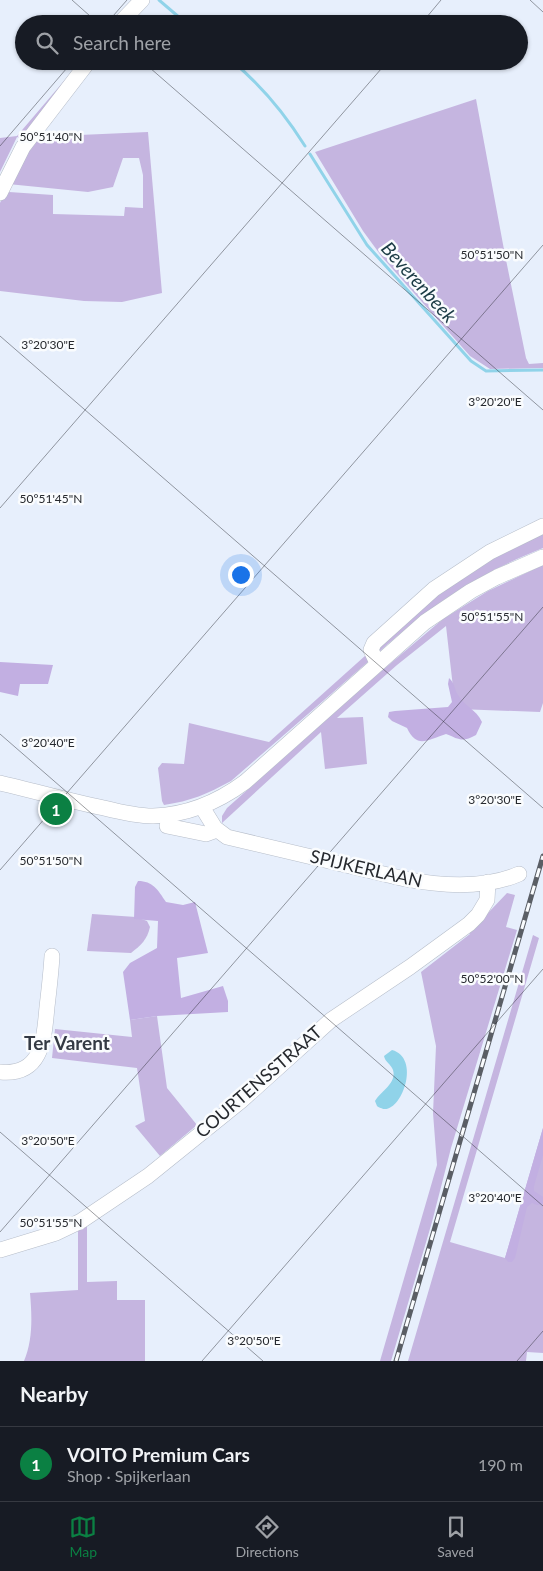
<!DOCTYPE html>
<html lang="en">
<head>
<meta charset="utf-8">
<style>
  :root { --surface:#171b24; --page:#242831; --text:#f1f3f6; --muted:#9ea1a6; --line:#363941; --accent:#0b8043 }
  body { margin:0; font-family:Lato,sans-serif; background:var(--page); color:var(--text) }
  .you { position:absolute; left:240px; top:574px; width:18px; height:18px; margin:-12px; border:4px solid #fff; border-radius:50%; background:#1a73e8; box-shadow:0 0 0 8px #1a73e833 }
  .badge { display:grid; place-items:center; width:32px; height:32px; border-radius:50%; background:var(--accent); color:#fff; font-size:16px; font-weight:700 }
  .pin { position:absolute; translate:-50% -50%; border:2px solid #fff; box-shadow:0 1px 5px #0006 }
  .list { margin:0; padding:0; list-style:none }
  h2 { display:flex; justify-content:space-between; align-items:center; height:65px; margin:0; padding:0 20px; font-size:21px }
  h2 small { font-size:16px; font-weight:400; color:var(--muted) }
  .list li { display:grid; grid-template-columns:32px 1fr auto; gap:15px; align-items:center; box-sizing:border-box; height:75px; padding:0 20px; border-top:1px solid var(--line) }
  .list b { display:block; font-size:19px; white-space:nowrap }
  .list p { margin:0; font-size:16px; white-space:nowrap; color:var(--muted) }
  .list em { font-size:16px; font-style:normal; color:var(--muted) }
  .icon { flex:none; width:28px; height:28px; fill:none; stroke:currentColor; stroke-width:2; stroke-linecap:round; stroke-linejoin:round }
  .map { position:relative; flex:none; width:543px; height:1361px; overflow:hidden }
  .search { position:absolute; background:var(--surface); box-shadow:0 1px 4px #0004; left:15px; right:15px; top:15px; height:55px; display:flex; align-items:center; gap:12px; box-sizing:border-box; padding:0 18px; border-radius:28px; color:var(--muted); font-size:19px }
  .sheet { height:140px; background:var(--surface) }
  nav { display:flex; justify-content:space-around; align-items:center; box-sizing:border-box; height:70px; border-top:1px solid var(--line); background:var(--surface); font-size:14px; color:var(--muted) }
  nav a { display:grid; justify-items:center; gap:2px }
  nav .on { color:var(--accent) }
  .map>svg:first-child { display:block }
  .green { fill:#c5b5e0 }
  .forest { fill:#c2afe2 }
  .water { fill:#90d3e9 }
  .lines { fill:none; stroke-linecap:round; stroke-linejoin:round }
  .stream { stroke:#90d3e9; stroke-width:3 }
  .minor-casing { stroke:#b6bdc9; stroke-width:16 }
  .minor { stroke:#fff; stroke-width:15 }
  .rail-casing { stroke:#5a5e65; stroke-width:5 }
  .rail { stroke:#fafcfe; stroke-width:3; stroke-dasharray:9; stroke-linecap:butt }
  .ticks { fill:none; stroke:#26292e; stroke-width:1; stroke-opacity:0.45 }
  .labels { text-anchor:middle; stroke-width:5; stroke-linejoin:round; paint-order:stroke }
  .street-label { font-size:18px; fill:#26292e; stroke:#fafcfe }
  .water-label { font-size:19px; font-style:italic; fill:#1a3a44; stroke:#fafcfe }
  .neighbourhood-label { font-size:19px; font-weight:bold; fill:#343a44; stroke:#fafcfe }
  .ticks-label { font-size:12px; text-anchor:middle; fill:#26292e; stroke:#fafcfe; stroke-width:5; stroke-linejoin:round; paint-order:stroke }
</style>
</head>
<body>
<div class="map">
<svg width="543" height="1361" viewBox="0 0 543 1361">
  <rect width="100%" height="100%" fill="#e7effc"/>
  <g class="green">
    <path d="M81,61L24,139L17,137L0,172V138L17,136Z"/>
    <path d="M476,99L505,255L526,358L529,364L543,363V368L490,369L470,356L382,257L363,231L315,152Z"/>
    <path d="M148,132L162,293L122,302L84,301L0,291V203L3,196L9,192L53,195V214L124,216L125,207L143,208V175L139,158H123L113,187L88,192L8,184L34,137Z"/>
    <path d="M543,528V548C477,574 430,606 378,653L375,646L429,596Z"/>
    <path d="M543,565V703L540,712L458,709L454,696L446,626L397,665L337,718L363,717L367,764L325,769L321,732L222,823V816L227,808L372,679L443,619L488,591Z"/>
    <path d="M366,655L369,661L231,781C207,794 191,801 164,805L162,801L158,768L162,763L184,764L189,723L269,742Z"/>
    <path d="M507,893L515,895L506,927L517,930L451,1148L432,1222L391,1361H380L437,1165L433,1113L436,1046L421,972L470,934L467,930L488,913Z"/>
    <path d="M92,914L136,917L147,921L150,927C147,940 141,945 131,953L87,951Z"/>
    <path d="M533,935L539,938L450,1242L505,1258L543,1128V1353L527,1352L526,1361H408Z"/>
    <path d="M157,1016L167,1088L197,1125L160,1156L135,1126L145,1121L137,1068L52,1058L55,1029L132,1037L130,1020Z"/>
    <path d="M87,1225V1282L117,1281V1300H145V1361H24C33,1340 32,1316 30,1293L78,1290V1230Z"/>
  </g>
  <g class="forest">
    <path d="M0,662L53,665L48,684H20L18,696L0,692Z"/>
    <path d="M449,678C455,683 454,689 458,695C464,706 476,709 482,722L476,735C462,743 459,739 446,734C427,740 417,749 407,728L392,721L388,717L389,712L395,711L448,707L452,702L448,684Z"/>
    <path d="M138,881C153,881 158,890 166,902L183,905L195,902L208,953L177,958L181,998L223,986L228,1001V1012L157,1016L130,1020L123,972L130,963L157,948L158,921L134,919L135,887Z"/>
    <path d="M543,1128V1155L534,1186V1191L543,1197V1204L537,1205L532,1203L527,1207L515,1258L512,1262H508L505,1258Z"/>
  </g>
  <path class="water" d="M392,1050C421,1058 402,1111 384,1109C383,1109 378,1107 377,1106L375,1101C381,1091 397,1083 393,1070C391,1064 385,1062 384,1056Z"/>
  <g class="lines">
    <g class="stream">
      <path d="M159,0L187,24"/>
      <path d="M232,61C261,85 285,114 305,146"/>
      <path d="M310,154L367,245L471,361L486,371L543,370"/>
    </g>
    <g class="minor-casing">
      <g id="minor">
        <path d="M119,24L142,0"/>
        <path d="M0,193L23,147L89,61"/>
        <path d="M377,663L371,650L374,643L434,589L490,552L543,526"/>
        <path d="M0,783C35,791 69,801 104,808C120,812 137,816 153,816C187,815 218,802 245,782L425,622L471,591L497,577L543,557"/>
        <path d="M202,807L215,828L227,837L405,879C442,886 484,889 519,874"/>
        <path d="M167,826L206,834L217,830"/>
        <path d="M0,1072C43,1076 44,1038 47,1007C49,990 51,973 52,956"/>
        <path d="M0,1250L56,1233L81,1221L148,1176L241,1101L331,1020L410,967L469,924L478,915L487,900L488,882"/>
      </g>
    </g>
    <use href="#minor" class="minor"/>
    <g class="rail-casing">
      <path id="rail" d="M396,1361L543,856"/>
    </g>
    <use href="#rail" class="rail"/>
  </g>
  <path class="ticks" d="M72,0L99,24M530,0L543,12M106,24L127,0M421,24L441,0M142,61L543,410M0,146L73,61M0,336L543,808M0,508L388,61M0,734L543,1206M0,870L543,245M0,1132L263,1361M0,1232L543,607M202,1361L543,969M517,1361L543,1331"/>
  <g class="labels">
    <g class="street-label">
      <text transform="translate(366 869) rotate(13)" y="6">SPIJKERLAAN</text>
      <text transform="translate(259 1082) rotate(-41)" y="6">COURTENSSTRAAT</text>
    </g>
    <g class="water-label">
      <text transform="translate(419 282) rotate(48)" y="7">Beverenbeek</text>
    </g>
    <g class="neighbourhood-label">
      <text x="67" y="1050">Ter Varent</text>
    </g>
  </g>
  <g class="ticks-label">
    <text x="51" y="141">50°51'40"N</text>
    <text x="492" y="259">50°51'50"N</text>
    <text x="48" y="349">3°20'30"E</text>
    <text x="495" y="406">3°20'20"E</text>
    <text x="51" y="503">50°51'45"N</text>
    <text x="492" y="621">50°51'55"N</text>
    <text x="48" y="747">3°20'40"E</text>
    <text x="495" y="804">3°20'30"E</text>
    <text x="51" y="865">50°51'50"N</text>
    <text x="492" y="983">50°52'00"N</text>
    <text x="48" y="1145">3°20'50"E</text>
    <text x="495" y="1202">3°20'40"E</text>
    <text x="51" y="1227">50°51'55"N</text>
    <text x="254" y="1345">3°20'50"E</text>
  </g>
</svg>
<div class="you"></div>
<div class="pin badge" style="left:56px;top:809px">1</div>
<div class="search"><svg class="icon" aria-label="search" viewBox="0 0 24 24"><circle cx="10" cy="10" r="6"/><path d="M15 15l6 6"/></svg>Search here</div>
</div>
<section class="sheet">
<h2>Nearby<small></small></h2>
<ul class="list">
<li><span class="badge">1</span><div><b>VOITO Premium Cars</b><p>Shop · Spijkerlaan</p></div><em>190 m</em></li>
</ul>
</section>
<nav>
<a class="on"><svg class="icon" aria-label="map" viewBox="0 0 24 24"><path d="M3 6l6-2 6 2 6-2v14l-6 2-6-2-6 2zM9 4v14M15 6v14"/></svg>Map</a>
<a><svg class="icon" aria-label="directions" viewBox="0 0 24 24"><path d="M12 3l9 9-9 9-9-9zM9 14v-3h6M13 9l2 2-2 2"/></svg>Directions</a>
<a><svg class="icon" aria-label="saved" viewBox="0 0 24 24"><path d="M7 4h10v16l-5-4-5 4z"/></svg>Saved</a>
</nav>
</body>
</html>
